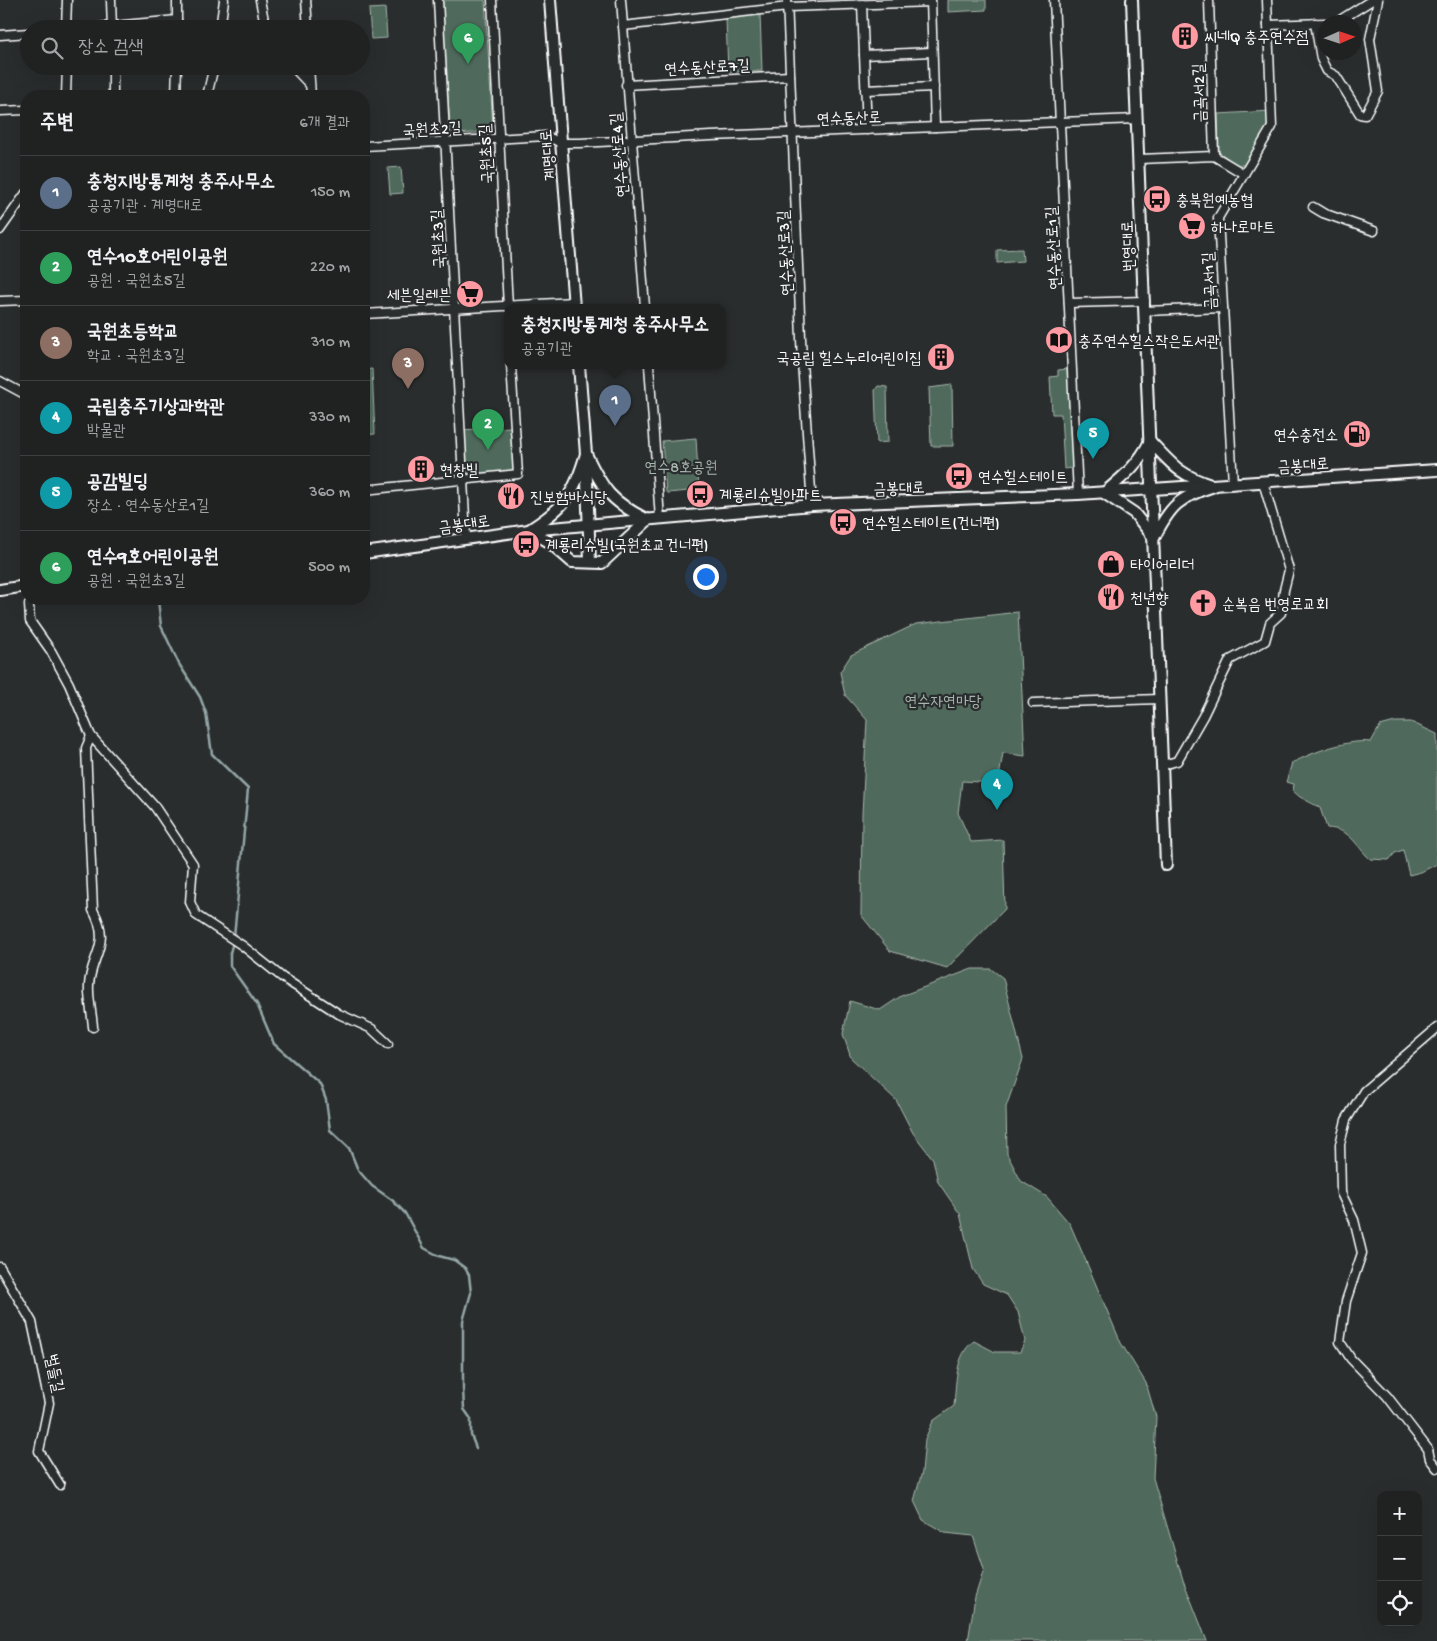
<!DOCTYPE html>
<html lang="ko">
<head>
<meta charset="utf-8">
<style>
  :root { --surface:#202222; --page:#2d2f2f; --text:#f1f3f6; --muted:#a2a4a5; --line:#3d3f40; --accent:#2563eb }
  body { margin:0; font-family:"Gochi Hand","Poor Story",sans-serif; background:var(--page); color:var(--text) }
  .controls { position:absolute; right:15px; bottom:15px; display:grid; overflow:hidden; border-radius:10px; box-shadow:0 5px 20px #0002 }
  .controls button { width:45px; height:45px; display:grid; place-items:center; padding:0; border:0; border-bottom:1px solid var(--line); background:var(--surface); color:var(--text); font:25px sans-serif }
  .compass { position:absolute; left:1317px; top:15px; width:45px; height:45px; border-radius:50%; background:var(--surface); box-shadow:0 5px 20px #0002; rotate:87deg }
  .you { position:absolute; left:705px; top:576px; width:18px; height:18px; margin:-12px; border:4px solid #fff; border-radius:50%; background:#1a73e8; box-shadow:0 0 0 8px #1a73e833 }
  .badge { display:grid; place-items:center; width:32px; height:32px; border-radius:50%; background:var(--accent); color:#fff; font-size:16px; font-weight:700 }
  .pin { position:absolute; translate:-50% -41px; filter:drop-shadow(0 1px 2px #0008) }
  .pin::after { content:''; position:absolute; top:26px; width:18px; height:15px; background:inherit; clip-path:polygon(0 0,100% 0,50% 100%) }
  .popup { position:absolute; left:504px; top:304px; width:222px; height:65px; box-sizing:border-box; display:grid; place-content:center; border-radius:10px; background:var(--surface); filter:drop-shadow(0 1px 4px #0005); font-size:16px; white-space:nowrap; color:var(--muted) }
  .popup b { font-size:19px; color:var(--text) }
  .popup::after { content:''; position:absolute; left:50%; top:100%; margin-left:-10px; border:10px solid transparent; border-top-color:var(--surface) }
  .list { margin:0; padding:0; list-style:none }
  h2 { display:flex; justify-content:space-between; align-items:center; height:65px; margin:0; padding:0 20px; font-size:21px }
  h2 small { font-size:16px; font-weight:400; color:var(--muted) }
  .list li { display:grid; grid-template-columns:32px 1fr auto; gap:15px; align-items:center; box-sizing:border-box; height:75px; padding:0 20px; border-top:1px solid var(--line) }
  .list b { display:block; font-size:19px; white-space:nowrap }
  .list p { margin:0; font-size:16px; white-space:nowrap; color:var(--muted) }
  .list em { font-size:16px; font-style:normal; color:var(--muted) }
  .icon { flex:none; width:28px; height:28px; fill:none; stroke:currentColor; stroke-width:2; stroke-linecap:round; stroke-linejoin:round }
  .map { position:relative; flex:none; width:1437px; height:1641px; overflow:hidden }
  .search { position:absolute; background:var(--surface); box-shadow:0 5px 20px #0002; left:20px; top:20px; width:350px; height:55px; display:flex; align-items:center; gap:12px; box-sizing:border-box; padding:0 18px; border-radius:28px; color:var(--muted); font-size:19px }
  .panel { position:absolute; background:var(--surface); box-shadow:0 5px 20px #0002; left:20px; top:90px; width:350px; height:515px; border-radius:20px }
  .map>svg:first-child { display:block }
  .green { fill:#4f6b5b; stroke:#a7b5ad }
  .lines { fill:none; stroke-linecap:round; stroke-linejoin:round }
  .stream { stroke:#94a6a7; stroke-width:2.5 }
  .street-casing { stroke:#fff; stroke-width:11 }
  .secondary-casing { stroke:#fff; stroke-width:14 }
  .street { stroke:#2a2d2e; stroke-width:8 }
  .secondary { stroke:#2a2d2e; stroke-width:10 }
  .labels { text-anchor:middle; stroke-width:4.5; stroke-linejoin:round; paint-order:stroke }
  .poi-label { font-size:16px; fill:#fff; stroke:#2a2d2e; text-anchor:start }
  .street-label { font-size:16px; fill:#fff; stroke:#2a2d2e }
  .park-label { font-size:16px; fill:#a7b5ad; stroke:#2a2d2e }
</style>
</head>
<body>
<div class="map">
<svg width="1437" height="1641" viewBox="0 0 1437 1641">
  <rect width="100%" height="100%" fill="#2a2d2e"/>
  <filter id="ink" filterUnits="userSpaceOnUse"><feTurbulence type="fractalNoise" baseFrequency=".02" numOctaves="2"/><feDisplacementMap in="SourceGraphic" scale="10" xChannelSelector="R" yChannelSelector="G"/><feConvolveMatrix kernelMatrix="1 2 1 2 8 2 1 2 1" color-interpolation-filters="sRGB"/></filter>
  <g filter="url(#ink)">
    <g class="green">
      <path d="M442,0H485L493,128L490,132L455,134L450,130Z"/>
      <path d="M948,0H986V10L948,12Z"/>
      <path d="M385,8L387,38L371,39L369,9Z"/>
      <path d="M760,14L762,71L728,72L726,19Z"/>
      <path d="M1271,111L1272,127L1249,165H1237L1219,152L1218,114Z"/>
      <path d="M401,167L403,193L390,194L388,168Z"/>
      <path d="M1022,249L1023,261L997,263V250Z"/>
      <path d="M372,369L375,434L364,435V370Z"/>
      <path d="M1068,369L1073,468L1064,469L1061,414H1052L1050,377L1058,376V370Z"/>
      <path d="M952,385L953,446H931L929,388Z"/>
      <path d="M878,386L887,387L888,442L877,443L875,390Z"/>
      <path d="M512,427L515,470L513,473L467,475L464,472L461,430Z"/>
      <path d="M696,438L699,490L668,493L666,492L662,441Z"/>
      <path d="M1018,612L1025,756L1003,753L998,783L962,781L958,813L971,842L1003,840L1005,909L947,968L890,951L861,915L862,814L867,720L845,695L840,672L851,655L916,624Z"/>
      <path d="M1395,722H1411L1437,734V864L1421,872L1409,875L1403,850L1395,853L1389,860L1370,859C1355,845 1351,829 1327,828L1320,808L1300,797L1293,791L1294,784L1286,782L1292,763C1313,752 1348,739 1371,742L1380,726Z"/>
      <path d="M972,969H991L1003,978L1023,1059L1006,1107L1007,1154L1021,1181L1047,1197L1070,1224L1121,1343L1146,1383L1156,1417L1153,1478L1183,1580L1207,1641H968L975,1597L984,1569L973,1536L945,1533L923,1520L914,1501L922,1472L925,1439L933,1421L954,1406C956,1385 955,1354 974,1341L995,1352H1020L1025,1341L1018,1312L1007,1295L983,1284L973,1269L960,1214L938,1182L933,1159L913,1133L896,1100L851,1058L843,1034L850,1001L880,1010L901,996Z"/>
    </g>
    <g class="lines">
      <g class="stream">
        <path d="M24,403L26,405"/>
        <path d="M158,600L161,626L179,664L200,697L206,713L212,754L248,789L234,937"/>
        <path d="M233,942L230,953V966L257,1004L274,1044L320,1084L326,1100L330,1130L349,1148L358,1170L372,1186L392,1200L405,1213L424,1248L439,1256L454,1260L465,1268L469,1275L471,1293L463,1321V1388L464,1409L471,1419V1435L476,1448"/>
      </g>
      <g class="street-casing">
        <g id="street">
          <path d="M111,0L112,29"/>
          <path d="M177,0V29"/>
          <path d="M260,0L264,20L268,29"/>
          <path d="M306,0L308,29"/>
          <path d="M438,0L466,537"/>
          <path d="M492,0L508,307"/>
          <path d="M621,0L645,307"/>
          <path d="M787,0L802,362L812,505"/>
          <path d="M931,0L935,127"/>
          <path d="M1054,0L1078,494"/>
          <path d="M1209,0L1214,156"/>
          <path d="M862,4L867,130"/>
          <path d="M1337,22L1372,0"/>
          <path d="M1315,23L1321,59L1327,71L1336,76L1360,114L1365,115L1378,91L1370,39L1378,0"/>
          <path d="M1268,25L1324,23"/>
          <path d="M623,26L788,7L931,2"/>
          <path d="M66,29L67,0"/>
          <path d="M81,29L177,20"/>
          <path d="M220,29L224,0"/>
          <path d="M0,35L29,33"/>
          <path d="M864,55L932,52"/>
          <path d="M113,66V96"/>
          <path d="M292,66L310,85"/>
          <path d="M309,66L311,96"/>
          <path d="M626,85L790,76"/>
          <path d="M865,90L934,87"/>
          <path d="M66,96L67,66"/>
          <path d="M176,96L177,66"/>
          <path d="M207,96L214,66"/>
          <path d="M0,111L26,110"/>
          <path d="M364,146L546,136L561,143H580L711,136L1137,119"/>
          <path d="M1139,159L1214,156L1244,174"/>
          <path d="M1313,207L1323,213L1374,231"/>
          <path d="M0,230L26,193"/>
          <path d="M0,301L26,300"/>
          <path d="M1069,303L1145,301"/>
          <path d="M1145,311L1223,308"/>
          <path d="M364,314L574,302"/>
          <path d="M649,365L660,519"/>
          <path d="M0,381L26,395"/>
          <path d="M1233,484L1218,218L1272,127L1267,0"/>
          <path d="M364,490L518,474L511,365"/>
          <path d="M29,604L30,621L51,651L69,684L91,736L155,807L193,864L190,902L196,915L243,946L283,978L339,1014L372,1029L388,1044"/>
          <path d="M1033,703L1160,699"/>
          <path d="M91,736L86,748L93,910C112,944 91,955 89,985C88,998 92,1013 93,1027"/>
          <path d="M1163,765L1177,761L1203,716L1230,660L1265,641L1270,623L1281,613L1284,590L1289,570L1263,482"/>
          <path d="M1437,1028L1364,1091L1346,1120L1340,1144L1341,1193L1354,1220L1362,1253L1346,1301L1340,1342L1351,1359L1387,1396L1428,1449L1430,1459L1437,1468"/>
          <path d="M0,1267L32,1322L49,1403L39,1451L60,1485"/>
        </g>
      </g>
      <g class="secondary-casing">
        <g id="secondary">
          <path d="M550,0L574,307"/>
          <path d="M1132,0L1166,865"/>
          <path d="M579,365L586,454L590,562"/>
          <path d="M1150,441C1173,466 1181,476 1214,486C1179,497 1170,506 1154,538L1134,513L1104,493C1123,477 1139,464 1150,441Z"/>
          <path d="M586,454C603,490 611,502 648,520L602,563L572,562L549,542L529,530C565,507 574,495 586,454Z"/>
          <path d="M364,553L529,530L812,505L1078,494L1437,470"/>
          <path d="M0,590L26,586"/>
        </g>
      </g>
      <use href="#street" class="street"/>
      <use href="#secondary" class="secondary"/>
    </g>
  </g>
  <defs>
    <g id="building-disc" transform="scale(1.4375)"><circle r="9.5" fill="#ff9aa2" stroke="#2a2d2e"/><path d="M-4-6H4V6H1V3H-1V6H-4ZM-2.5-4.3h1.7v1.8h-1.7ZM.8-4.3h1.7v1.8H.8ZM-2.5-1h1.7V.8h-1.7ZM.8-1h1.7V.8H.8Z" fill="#111"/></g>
    <g id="bus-disc" transform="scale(1.4375)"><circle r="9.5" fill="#ff9aa2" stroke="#2a2d2e"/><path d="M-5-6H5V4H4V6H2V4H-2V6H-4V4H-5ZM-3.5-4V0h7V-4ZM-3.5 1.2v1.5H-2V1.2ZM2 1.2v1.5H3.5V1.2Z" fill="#111"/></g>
    <g id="supermarket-disc" transform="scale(1.4375)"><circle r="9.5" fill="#ff9aa2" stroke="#2a2d2e"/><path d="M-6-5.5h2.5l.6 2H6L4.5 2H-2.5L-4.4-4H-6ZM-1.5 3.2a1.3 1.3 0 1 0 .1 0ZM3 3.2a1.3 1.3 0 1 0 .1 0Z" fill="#111"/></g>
    <g id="library-disc" transform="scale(1.4375)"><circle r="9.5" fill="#ff9aa2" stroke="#2a2d2e"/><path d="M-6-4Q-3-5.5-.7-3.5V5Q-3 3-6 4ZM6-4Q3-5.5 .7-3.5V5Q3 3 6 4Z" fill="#111"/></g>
    <g id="fuel-disc" transform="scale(1.4375)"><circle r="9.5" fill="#ff9aa2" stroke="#2a2d2e"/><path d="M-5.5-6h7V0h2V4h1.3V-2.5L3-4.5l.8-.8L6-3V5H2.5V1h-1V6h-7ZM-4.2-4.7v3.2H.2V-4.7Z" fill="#111"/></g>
    <g id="restaurant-disc" transform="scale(1.4375)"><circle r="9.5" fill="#ff9aa2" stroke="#2a2d2e"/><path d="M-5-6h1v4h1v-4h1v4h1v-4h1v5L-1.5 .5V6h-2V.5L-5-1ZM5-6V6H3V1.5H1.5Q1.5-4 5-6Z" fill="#111"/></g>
    <g id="shop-disc" transform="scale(1.4375)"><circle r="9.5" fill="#ff9aa2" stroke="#2a2d2e"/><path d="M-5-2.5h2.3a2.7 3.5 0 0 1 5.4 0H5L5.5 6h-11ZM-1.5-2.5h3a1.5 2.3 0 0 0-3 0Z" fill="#111"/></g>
    <g id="church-disc" transform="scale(1.4375)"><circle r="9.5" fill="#ff9aa2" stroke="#2a2d2e"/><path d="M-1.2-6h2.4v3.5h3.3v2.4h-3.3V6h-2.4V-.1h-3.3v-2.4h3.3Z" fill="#111"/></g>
  </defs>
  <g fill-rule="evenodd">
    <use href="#building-disc" x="1185" y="36"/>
    <use href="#bus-disc" x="1157" y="199"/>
    <use href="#supermarket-disc" x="1192" y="226"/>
    <use href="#supermarket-disc" x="470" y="294"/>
    <use href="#library-disc" x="1059" y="340"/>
    <use href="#building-disc" x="941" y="357"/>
    <use href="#fuel-disc" x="1357" y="434"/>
    <use href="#building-disc" x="421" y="469"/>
    <use href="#bus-disc" x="959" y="476"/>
    <use href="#bus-disc" x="700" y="494"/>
    <use href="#restaurant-disc" x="511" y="496"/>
    <use href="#bus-disc" x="843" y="522"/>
    <use href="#bus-disc" x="526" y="544"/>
    <use href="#shop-disc" x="1111" y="564"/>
    <use href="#restaurant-disc" x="1111" y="597"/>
    <use href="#church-disc" x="1203" y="603"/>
  </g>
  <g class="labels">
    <g class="poi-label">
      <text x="1204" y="42">씨네Q 충주연수점</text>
      <text x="1176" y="205">충북원예농협</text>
      <text x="1211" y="232">하나로마트</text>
      <text x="451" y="300" text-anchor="end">세븐일레븐</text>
      <text x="1078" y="346">충주연수힐스작은도서관</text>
      <text x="922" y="363" text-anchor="end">국공립 힐스누리어린이집</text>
      <text x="1338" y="440" text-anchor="end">연수충전소</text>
      <text x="440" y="475">현창빌</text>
      <text x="978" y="482">연수힐스테이트</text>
      <text x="719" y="500">계룡리슈빌아파트</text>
      <text x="530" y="502">진보함바식당</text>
      <text x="862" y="528">연수힐스테이트(건너편)</text>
      <text x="545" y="550">계룡리슈빌(국원초교건너편)</text>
      <text x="1130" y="570">타이어리더</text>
      <text x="1130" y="603">천년향</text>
      <text x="1222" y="609">순복음 번영로교회</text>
    </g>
    <g class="street-label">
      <text transform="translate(707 66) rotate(-3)" y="6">연수동산로7길</text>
      <text transform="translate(1198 93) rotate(-92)" y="6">금곡서2길</text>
      <text transform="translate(849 117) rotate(-2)" y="6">연수동산로</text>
      <text transform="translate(432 128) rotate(-3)" y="6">국원초2길</text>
      <text transform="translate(485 154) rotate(-93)" y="6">국원초5길</text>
      <text transform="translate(547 155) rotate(-95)" y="6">계명대로</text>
      <text transform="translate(618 155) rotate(-95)" y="6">연수동산로4길</text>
      <text transform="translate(437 239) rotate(-93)" y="6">국원초3길</text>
      <text transform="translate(1127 246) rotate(-92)" y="6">번영대로</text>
      <text transform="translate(1052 248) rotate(-93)" y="6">연수동산로1길</text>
      <text transform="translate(784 253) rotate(-93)" y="6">연수동산로3길</text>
      <text transform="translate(1208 281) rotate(-93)" y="6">금곡서1길</text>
      <text transform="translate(1303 464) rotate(-4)" y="6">금봉대로</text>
      <text transform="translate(899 487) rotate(-2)" y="6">금봉대로</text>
      <text transform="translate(464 523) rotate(-8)" y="6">금봉대로</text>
      <text transform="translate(56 1373) rotate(78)" y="6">벌들길</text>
    </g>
    <g class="park-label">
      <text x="681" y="472">연수8호공원</text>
      <text x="943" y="706">연수자연마당</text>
    </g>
  </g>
</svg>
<div class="controls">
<button>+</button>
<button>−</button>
<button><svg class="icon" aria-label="locate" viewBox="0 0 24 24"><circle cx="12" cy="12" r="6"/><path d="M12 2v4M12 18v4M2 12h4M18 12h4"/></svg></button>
</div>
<svg class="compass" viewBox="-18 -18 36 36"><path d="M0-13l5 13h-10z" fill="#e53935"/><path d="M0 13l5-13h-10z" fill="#a2a4a5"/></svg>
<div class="you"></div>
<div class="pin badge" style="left:615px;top:426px;background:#5c6f8a">1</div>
<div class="popup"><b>충청지방통계청 충주사무소</b>공공기관</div>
<div class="pin badge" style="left:488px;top:450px;background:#2e9e5b">2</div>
<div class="pin badge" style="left:408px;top:389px;background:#8d6e63">3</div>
<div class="pin badge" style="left:997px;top:810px;background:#0f9aa8">4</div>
<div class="pin badge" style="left:1093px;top:459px;background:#0f9aa8">5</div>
<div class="pin badge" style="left:468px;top:64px;background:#2e9e5b">6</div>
<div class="search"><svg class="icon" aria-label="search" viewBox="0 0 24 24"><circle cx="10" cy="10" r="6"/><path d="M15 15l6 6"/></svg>장소 검색</div>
<section class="panel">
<h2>주변<small>6개 결과</small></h2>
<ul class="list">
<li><span class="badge" style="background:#5c6f8a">1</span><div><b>충청지방통계청 충주사무소</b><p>공공기관 · 계명대로</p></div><em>150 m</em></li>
<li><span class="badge" style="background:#2e9e5b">2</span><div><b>연수10호어린이공원</b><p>공원 · 국원초5길</p></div><em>220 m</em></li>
<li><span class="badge" style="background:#8d6e63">3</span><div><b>국원초등학교</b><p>학교 · 국원초3길</p></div><em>310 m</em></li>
<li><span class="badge" style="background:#0f9aa8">4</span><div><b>국립충주기상과학관</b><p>박물관</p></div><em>330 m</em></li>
<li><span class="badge" style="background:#0f9aa8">5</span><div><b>공감빌딩</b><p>장소 · 연수동산로1길</p></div><em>360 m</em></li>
<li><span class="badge" style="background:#2e9e5b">6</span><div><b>연수9호어린이공원</b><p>공원 · 국원초3길</p></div><em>500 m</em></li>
</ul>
</section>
</div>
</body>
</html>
